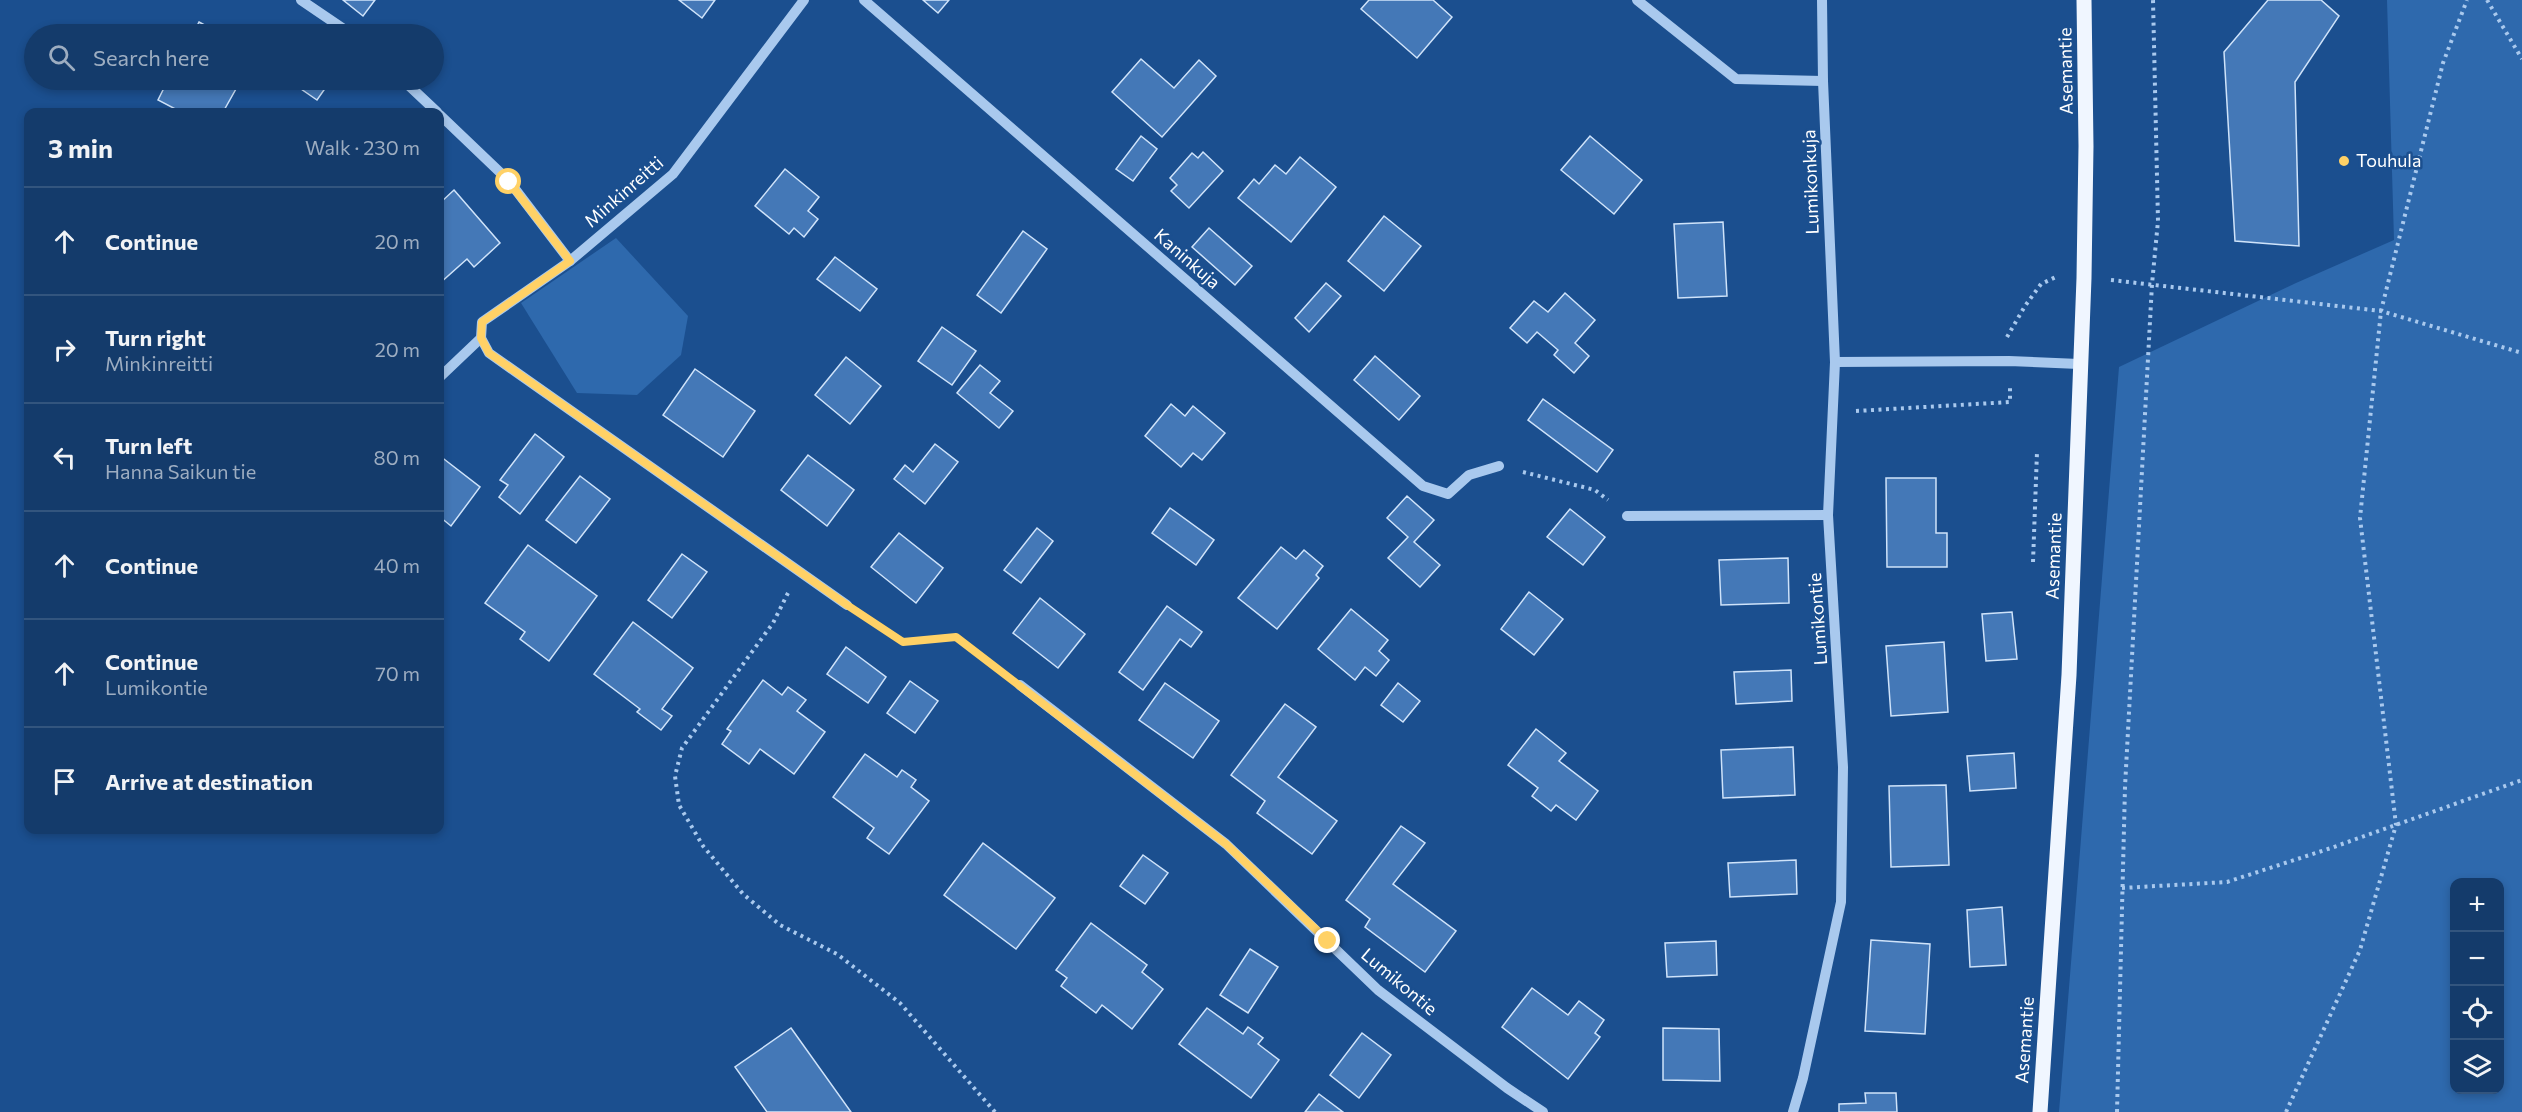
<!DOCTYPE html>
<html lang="en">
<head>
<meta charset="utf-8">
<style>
  :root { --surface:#143b6b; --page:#214673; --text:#f1f3f6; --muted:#9dadc1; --line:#33557e }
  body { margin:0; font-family:Commissioner,sans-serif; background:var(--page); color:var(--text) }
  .controls { position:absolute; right:18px; bottom:18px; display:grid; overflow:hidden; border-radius:12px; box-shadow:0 3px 9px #0003 }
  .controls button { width:54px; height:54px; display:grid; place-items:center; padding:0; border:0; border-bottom:2px solid var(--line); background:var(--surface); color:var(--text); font:30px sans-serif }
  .stop { position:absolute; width:18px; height:18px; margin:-14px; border:4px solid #ffd166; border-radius:50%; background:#fff }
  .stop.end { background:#ffd166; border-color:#fff; box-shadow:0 2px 6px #0008 }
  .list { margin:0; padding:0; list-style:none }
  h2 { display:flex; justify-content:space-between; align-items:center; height:78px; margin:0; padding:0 24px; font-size:26px }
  h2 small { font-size:20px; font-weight:400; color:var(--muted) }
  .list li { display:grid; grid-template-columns:39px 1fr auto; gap:18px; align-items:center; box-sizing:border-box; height:108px; padding:0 24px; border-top:2px solid var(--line) }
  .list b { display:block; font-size:22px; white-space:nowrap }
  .list p { margin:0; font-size:20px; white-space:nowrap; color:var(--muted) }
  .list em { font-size:20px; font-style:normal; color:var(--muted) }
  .icon { flex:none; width:33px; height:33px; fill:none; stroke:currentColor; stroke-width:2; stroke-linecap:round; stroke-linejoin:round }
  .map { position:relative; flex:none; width:2522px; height:1112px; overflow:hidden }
  .search { position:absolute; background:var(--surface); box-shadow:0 3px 9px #0003; left:24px; top:24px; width:420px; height:66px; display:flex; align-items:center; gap:15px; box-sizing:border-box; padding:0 21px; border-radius:33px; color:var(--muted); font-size:22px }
  .panel { position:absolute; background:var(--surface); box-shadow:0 3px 9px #0003; left:24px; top:108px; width:420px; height:726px; border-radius:12px }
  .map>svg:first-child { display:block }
  .green { fill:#2e69ad; fill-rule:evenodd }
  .building { fill:#4478b7; stroke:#cfe3fa; stroke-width:1.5 }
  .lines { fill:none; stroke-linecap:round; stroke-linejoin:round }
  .path { stroke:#a9c9ee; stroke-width:4; stroke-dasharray:3 4.5; stroke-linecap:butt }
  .minor { stroke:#a9c9ee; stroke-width:10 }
  .major { stroke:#f0f6ff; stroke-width:15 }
  .route { stroke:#ffd166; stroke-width:8 }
  .poi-dot { fill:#ffd166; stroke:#1b4f8f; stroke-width:2 }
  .labels { text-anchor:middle; stroke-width:5; stroke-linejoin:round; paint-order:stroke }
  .street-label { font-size:18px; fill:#fff; stroke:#1b4f8f }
  .poi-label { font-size:18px; fill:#fff; stroke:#1b4f8f; text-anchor:start }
</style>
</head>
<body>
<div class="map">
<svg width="2522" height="1112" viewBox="0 0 2522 1112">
  <rect width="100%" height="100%" fill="#1b4f8f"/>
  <g class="green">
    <path d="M2387,0H2522V1112H2059L2119,367L2296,283L2394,240ZM2454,882H2500V1090H2454Z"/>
    <path d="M616,238L688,316L681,355L637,395L577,393L521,303Z"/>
  </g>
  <g class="building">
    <path d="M343,0H375L363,16Z"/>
    <path d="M679,0H715L702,18Z"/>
    <path d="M923,0H949L938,13Z"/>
    <path d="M1369,0H1433L1452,17L1417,58L1361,9Z"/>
    <path d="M2268,0H2321L2339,16L2295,82L2299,246L2235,241L2224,52Z"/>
    <path d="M199,22L221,34H193Z"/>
    <path d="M1141,59L1174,88L1199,60L1216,76L1162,137L1112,92Z"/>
    <path d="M168,80H241L223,112H181L158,100Z"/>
    <path d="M288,80H331L317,100Z"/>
    <path d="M1141,136L1157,149L1133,181L1116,169Z"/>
    <path d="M1590,136L1642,180L1614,214L1561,170Z"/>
    <path d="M1203,152L1223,171L1189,208L1171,191L1177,185L1170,178L1192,153L1198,158Z"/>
    <path d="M1300,157L1336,187L1291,242L1238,198L1254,179L1259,184L1275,165L1286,174Z"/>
    <path d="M785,169L819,197L808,211L818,219L804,237L794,228L789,234L755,206Z"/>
    <path d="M454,190L500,243L474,267L467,259L440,283V203Z"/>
    <path d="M1384,216L1421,246L1384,291L1348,261Z"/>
    <path d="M1723,222L1727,296L1678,298L1674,224Z"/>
    <path d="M1209,228L1252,266L1235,285L1192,247Z"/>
    <path d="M1023,231L1047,249L1001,313L977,295Z"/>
    <path d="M835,257L877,289L860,311L817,279Z"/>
    <path d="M1326,283L1341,296L1309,332L1295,318Z"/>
    <path d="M1565,293L1595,320L1575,343L1589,356L1574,373L1554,355L1558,350L1537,332L1527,343L1510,328L1534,301L1548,312Z"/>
    <path d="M942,327L976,351L952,385L918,361Z"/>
    <path d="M1375,356L1420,396L1399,420L1354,380Z"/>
    <path d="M846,357L881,386L850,424L815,395Z"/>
    <path d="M980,365L1000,381L990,393L1013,411L999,428L957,393Z"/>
    <path d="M695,369L755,411L723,457L663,415Z"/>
    <path d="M1543,399L1613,450L1597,472L1528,420Z"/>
    <path d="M1171,404L1185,416L1193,406L1225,433L1202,460L1193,453L1181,467L1145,436Z"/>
    <path d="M535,434L564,457L520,514L499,497L508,485L500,480Z"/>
    <path d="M935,444L958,462L925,504L894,479L905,465L913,472Z"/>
    <path d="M808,455L854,490L827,526L781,490Z"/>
    <path d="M440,456L480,487L451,526L440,517Z"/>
    <path d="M580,476L610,499L576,543L546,520Z"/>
    <path d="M1886,478H1936V533H1947V567H1887Z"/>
    <path d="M1407,496L1434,520L1414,542L1440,565L1420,587L1388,558L1408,537L1387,518Z"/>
    <path d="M1170,508L1214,540L1196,565L1152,533Z"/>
    <path d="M1570,509L1605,537L1583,565L1547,537Z"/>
    <path d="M1037,528L1053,541L1021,583L1004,570Z"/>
    <path d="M899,533L943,568L916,603L871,567Z"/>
    <path d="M528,545L597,596L549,661L520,639L525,632L485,603Z"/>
    <path d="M1281,547L1296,559L1304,550L1323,566L1316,575L1319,578L1277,629L1238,598Z"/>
    <path d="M682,554L707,572L672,618L648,600Z"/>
    <path d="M1788,558L1789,603L1721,605L1719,560Z"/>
    <path d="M1529,592L1563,619L1534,655L1501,629Z"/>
    <path d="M1040,598L1085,634L1058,668L1013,633Z"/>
    <path d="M1167,606L1202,632L1191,647L1180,639L1143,690L1119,672Z"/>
    <path d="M1351,609L1388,640L1379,651L1389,660L1376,676L1365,667L1355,680L1318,649Z"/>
    <path d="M2012,612L2017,659L1986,661L1982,614Z"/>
    <path d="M633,622L693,668L662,709L672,716L661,730L637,712L640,709L594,674Z"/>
    <path d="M1944,642L1948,712L1891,716L1886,646Z"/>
    <path d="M846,647L886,677L868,703L827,674Z"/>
    <path d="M1791,670L1792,701L1736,704L1734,672Z"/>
    <path d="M763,680L782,695L788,687L806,700L797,711L825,732L794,774L760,749L749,764L722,744L731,731L727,729Z"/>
    <path d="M910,681L938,701L915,733L887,713Z"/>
    <path d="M1165,683L1219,721L1193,758L1139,720Z"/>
    <path d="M1398,683L1420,701L1403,722L1381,705Z"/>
    <path d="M1285,704L1316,727L1278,777L1337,821L1312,854L1257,813L1265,801L1231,775Z"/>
    <path d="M1536,729L1566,753L1559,761L1598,791L1576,820L1556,805L1551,811L1532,796L1538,788L1508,765Z"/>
    <path d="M1793,747L1795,795L1723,798L1721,750Z"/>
    <path d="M2014,753L2016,788L1970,791L1967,756Z"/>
    <path d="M865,754L897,777L902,770L916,780L911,787L929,801L889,854L867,838L874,828L833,797Z"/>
    <path d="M1946,785L1949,865L1891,867L1889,786Z"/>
    <path d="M1401,826L1425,843L1393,884L1456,931L1425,972L1365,927L1370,919L1346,900Z"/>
    <path d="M983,843L1055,898L1016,949L944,895Z"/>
    <path d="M1143,855L1168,873L1145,904L1120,886Z"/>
    <path d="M1796,860L1797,894L1730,897L1728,863Z"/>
    <path d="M2002,907L2006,965L1970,967L1967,910Z"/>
    <path d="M1091,923L1147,965L1142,972L1163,989L1132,1029L1102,1005L1096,1013L1061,986L1067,978L1056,970Z"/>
    <path d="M1871,940L1930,944L1925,1034L1865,1031Z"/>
    <path d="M1716,941L1717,975L1667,977L1665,943Z"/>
    <path d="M1250,949L1278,967L1248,1013L1220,995Z"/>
    <path d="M1532,988L1568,1015L1579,1001L1604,1020L1595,1033L1600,1037L1568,1079L1502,1027Z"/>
    <path d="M1207,1008L1243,1034L1248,1027L1263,1038L1258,1044L1279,1060L1251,1098L1179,1044Z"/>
    <path d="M791,1028L851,1112H767L735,1067Z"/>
    <path d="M1663,1028L1719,1029L1720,1081L1663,1080Z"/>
    <path d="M1362,1033L1391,1055L1359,1098L1330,1075Z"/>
    <path d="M1865,1093H1896L1897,1112H1839V1104L1866,1103Z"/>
    <path d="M1319,1094L1343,1112H1305Z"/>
  </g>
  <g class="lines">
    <g class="path">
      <path d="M2487,0L2522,59"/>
      <path d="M2111,280L2381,311L2522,353"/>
      <path d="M2007,337L2025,306L2041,284L2058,276"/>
      <path d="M1856,411L2010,402V384"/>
      <path d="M1523,472L1595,490L1608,500"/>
      <path d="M2033,562L2037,452"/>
      <path d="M788,593L773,623L682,748L675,776L679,805L703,846L743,894L780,925L837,954L900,1003L995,1112"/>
      <path d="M865,617L903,642L956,637L1001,671"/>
      <path d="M2122,888L2227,882L2331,848L2522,780"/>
      <path d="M2117,1112L2125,787L2152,284L2158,221L2153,0"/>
      <path d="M2286,1112L2360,950L2396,825L2360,518L2381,311L2443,63L2467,0"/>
    </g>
    <g class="minor">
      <path d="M301,0L351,34"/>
      <path d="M864,0L1423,486L1448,494L1469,475L1499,466"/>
      <path d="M1637,0L1736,79L1823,81"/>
      <path d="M403,80L437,112"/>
      <path d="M440,115L509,181L570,261"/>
      <path d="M481,338L489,353L847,605"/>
      <path d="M1835,362L2009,361L2079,364"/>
      <path d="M440,377L481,338L482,322L570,261L673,174L804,0"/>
      <path d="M1627,516L1828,515"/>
      <path d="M1020,685L1226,844L1378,990L1507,1088L1543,1112"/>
      <path d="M1793,1112L1803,1078L1841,902L1843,767L1828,515L1835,362L1823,81L1822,0"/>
    </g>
    <path class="major" d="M2040,1112L2069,675L2084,278L2086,146L2084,0"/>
  </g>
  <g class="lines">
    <path class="route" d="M509,182L570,261L482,322L481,338L489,353L847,605L903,642L956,637L1226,844L1328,941"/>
  </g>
  <circle class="poi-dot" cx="2344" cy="161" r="6"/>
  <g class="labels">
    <g class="street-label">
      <text transform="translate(2066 71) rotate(-91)" y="6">Asemantie</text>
      <text transform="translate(1811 182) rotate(-92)" y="6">Lumikonkuja</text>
      <text transform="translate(624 192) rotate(-41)" y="6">Minkinreitti</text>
      <text transform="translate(1187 259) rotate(41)" y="6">Kaninkuja</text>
      <text transform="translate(2054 556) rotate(-88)" y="6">Asemantie</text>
      <text transform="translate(1818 619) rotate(-94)" y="6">Lumikontie</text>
      <text transform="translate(1399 982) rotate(40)" y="6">Lumikontie</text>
      <text transform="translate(2025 1040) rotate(-86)" y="6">Asemantie</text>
    </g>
    <g class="poi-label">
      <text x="2356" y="167">Touhula</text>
    </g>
  </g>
</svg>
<div class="controls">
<button>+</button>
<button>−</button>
<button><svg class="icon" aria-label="locate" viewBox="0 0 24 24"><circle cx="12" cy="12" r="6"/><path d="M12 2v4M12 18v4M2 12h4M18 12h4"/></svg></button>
<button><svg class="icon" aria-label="layers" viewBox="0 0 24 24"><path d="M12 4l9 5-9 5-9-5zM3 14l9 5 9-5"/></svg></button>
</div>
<div class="stop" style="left:509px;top:182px"></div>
<div class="stop end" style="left:1328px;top:941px"></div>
<div class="search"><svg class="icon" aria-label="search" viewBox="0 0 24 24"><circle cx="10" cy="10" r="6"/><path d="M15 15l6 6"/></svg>Search here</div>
<section class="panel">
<h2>3 min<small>Walk · 230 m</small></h2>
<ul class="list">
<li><svg class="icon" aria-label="ahead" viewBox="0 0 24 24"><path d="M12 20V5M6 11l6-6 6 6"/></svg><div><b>Continue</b></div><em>20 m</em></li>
<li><svg class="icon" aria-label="right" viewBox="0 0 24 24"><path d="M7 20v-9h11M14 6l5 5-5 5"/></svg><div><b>Turn right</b><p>Minkinreitti</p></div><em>20 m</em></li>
<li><svg class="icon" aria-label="left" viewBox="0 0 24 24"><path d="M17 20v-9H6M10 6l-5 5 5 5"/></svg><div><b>Turn left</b><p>Hanna Saikun tie</p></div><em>80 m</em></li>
<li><svg class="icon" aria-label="ahead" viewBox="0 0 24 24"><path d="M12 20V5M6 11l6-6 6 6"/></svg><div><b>Continue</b></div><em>40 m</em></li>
<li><svg class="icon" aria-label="ahead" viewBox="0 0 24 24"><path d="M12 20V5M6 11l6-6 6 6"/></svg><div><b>Continue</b><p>Lumikontie</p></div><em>70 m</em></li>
<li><svg class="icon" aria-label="arrive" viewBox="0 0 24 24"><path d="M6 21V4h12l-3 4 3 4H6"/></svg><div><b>Arrive at destination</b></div></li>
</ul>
</section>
</div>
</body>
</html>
